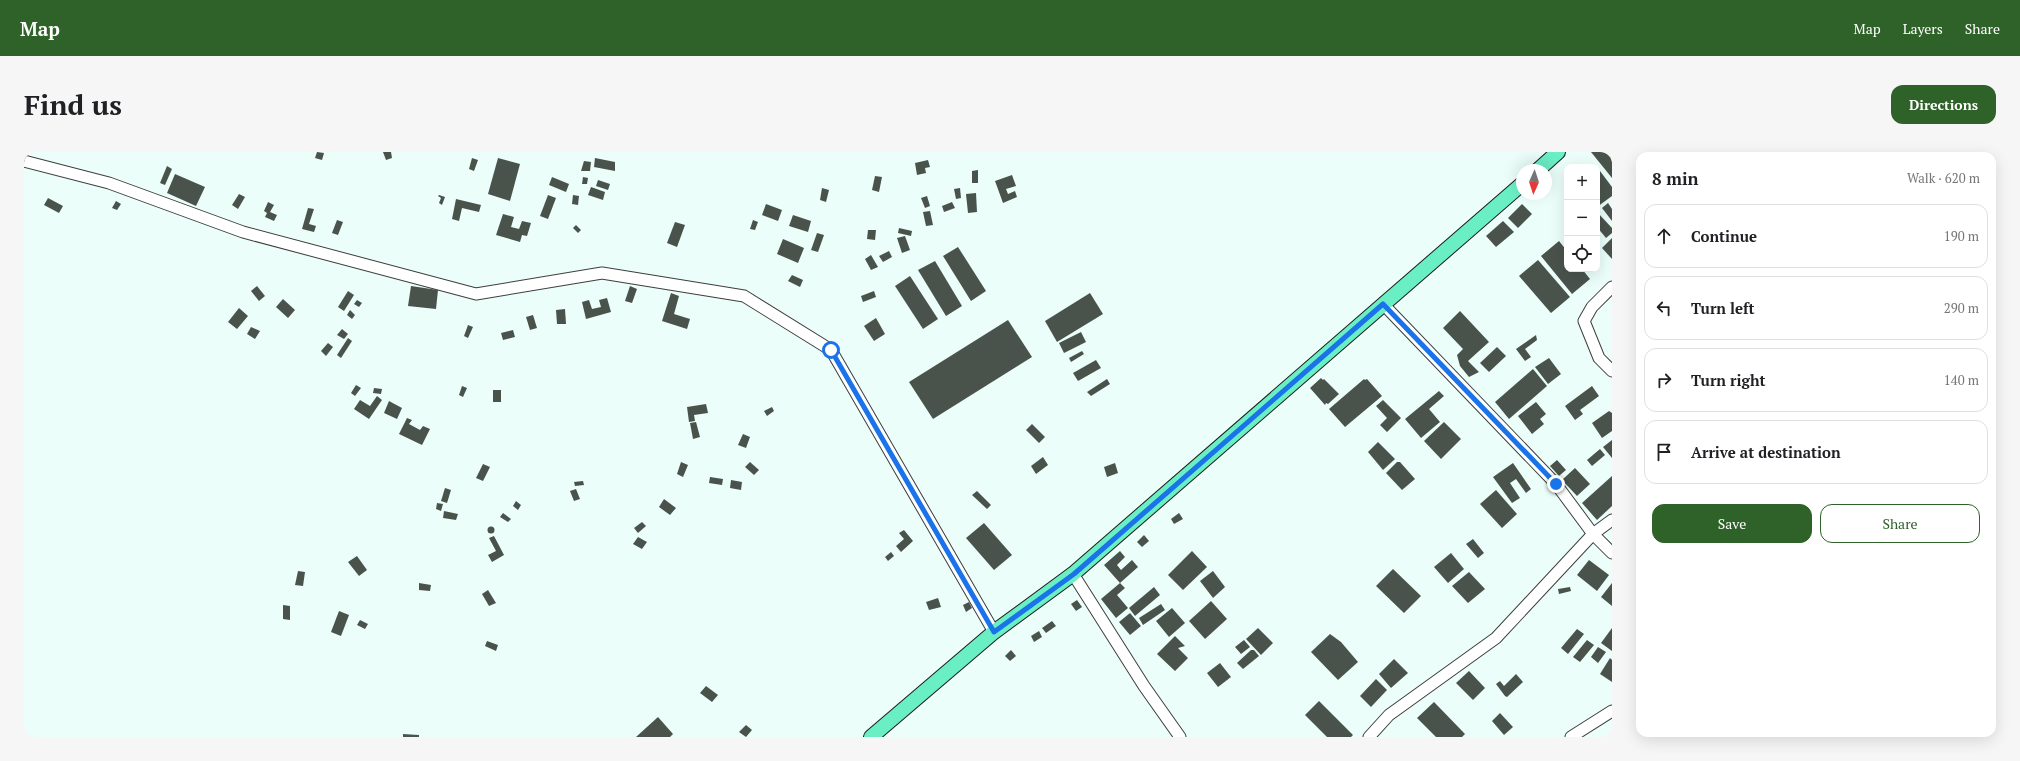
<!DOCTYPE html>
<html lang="en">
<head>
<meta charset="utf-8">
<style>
  :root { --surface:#fff; --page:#f6f6f6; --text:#202124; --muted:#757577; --line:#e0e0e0; --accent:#2e6228 }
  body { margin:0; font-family:"PT Serif",serif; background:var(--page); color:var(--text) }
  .controls { position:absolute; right:12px; top:12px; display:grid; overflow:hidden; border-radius:8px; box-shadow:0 4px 16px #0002 }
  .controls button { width:36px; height:36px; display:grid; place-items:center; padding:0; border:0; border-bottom:1px solid var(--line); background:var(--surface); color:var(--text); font:20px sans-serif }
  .compass { position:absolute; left:1492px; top:12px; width:36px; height:36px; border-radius:50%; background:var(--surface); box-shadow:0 4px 16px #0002; rotate:183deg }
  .stop { position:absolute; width:12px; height:12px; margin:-9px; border:3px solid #1a73e8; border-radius:50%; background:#fff }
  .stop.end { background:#1a73e8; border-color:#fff; box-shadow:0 1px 4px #0008 }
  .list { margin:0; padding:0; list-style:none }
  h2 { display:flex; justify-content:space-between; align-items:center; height:52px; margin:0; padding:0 16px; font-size:17px }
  h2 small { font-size:13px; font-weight:400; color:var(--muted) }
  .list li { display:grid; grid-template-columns:26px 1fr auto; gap:12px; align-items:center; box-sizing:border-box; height:64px; margin:0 8px 8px; padding:0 8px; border:1px solid var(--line); border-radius:12px }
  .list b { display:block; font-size:15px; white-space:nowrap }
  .list em { font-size:13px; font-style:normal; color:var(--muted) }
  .actions { display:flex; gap:8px; padding:12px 16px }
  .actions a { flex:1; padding:9px 0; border:1px solid var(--accent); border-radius:12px; text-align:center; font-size:14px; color:var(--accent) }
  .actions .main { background:var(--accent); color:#fff }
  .icon { flex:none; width:22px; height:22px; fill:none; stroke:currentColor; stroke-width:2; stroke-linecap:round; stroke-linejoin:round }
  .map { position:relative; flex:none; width:1588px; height:585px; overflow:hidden; border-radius:12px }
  header { display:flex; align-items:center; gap:24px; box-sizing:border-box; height:56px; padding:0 20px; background:var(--accent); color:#fff }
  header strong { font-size:19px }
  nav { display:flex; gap:22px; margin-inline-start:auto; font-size:14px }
  .intro { display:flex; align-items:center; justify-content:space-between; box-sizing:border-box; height:96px; padding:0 24px }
  h1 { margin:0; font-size:28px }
  .button { padding:10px 18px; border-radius:12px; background:var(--accent); color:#fff; font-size:14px; font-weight:700 }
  main { display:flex; gap:24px; padding:0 24px }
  aside { flex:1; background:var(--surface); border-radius:12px; box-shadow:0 4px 16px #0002 }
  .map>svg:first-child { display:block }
  .building { fill:#49534c }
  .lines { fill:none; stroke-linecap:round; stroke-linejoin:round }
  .minor-casing { stroke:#3e3e3e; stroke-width:13 }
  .major-casing { stroke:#1c1c1c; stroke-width:16 }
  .minor { stroke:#fff; stroke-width:11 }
  .major { stroke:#6aefc5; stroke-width:14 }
  .route { stroke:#1a73e8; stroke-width:5 }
</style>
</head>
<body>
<header>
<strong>Map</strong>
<nav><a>Map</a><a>Layers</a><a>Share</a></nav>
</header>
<div class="intro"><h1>Find us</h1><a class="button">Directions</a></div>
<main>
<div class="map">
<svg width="1588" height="585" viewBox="0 0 1588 585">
  <rect width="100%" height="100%" fill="#ebfef9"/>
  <g class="building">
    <path d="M293,0L300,1L298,8L291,6Z"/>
    <path d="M359,0H367L368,6L362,8Z"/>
    <path d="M1567,0H1588V26Z"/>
    <path d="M448,6L454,8L450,19L445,17Z"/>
    <path d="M474,6L496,12L486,49L464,42Z"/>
    <path d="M571,6L591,10V19L570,15Z"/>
    <path d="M904,8L906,15L901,16L902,21L893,23L891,11Z"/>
    <path d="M560,9L567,10L566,19H557Z"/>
    <path d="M143,14L148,17L141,33L136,31Z"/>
    <path d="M954,18V31H948V19Z"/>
    <path d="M1576,19L1588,35V44L1573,55V21Z"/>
    <path d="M151,22L181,35L172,54L143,41Z"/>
    <path d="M988,23L992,34L982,37L984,42L991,39L993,45L979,51L971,29Z"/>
    <path d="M851,24L858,25L855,40L848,38Z"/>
    <path d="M528,25L545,32L542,40L525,33Z"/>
    <path d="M559,25L564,26L563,32H558Z"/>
    <path d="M574,28L586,32L584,38L572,34Z"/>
    <path d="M567,35L581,40L579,48L564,43Z"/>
    <path d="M798,36L805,38L802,50L796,48Z"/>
    <path d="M936,36L937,46L932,47L930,37Z"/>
    <path d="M952,41L953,60L944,61L942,42Z"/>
    <path d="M215,42L221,45L214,57L208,53Z"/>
    <path d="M415,43L421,45L418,53L415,51L417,46L414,44Z"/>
    <path d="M524,43L532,46L524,67L516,64Z"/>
    <path d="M549,43L555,44L554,53L548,52Z"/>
    <path d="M903,44L906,54L901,56L897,46Z"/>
    <path d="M24,46L39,54L35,61L20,53Z"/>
    <path d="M432,47L457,53L455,60L438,56L435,69L428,67Z"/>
    <path d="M92,49L97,52L93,58L88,56Z"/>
    <path d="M244,50L250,53L246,60L253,63L250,69L241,65L243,61L240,59Z"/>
    <path d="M928,50L931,56L920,60L918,54Z"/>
    <path d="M1584,51L1588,57V69L1578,56Z"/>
    <path d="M742,52L758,58L754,69L738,63Z"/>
    <path d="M1498,52L1508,62L1494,76L1484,66Z"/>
    <path d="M284,56L290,57L285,72L292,74L290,80L278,77Z"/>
    <path d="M906,59L909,73L902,74L899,60Z"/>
    <path d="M1573,60L1588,76V81L1582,86L1573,75Z"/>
    <path d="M479,62L490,65L487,75L495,77L498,69L507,71L503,84L498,83L496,90L472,83Z"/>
    <path d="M769,63L787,69L784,80L765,74Z"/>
    <path d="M313,68L319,70L314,83L308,81Z"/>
    <path d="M729,68L734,70L731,78L726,77Z"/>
    <path d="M1479,69L1490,80L1472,95L1462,84Z"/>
    <path d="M651,70L661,73L653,95L643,91Z"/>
    <path d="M552,73L557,78L554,81L549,76Z"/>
    <path d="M875,76L888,79L887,84L874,81Z"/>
    <path d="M844,78H852L851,88L843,87Z"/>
    <path d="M793,81L800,83L794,100L787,98Z"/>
    <path d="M881,84L886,98L878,101L873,86Z"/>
    <path d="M1588,86V107L1578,96Z"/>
    <path d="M759,87L780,96L774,111L753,102Z"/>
    <path d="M1535,89L1543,99V117H1558L1566,127L1548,142L1517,104Z"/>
    <path d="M934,95L962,139L947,149L919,104Z"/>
    <path d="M865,99L868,105L859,110L855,104Z"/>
    <path d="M847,103L854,115L847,118L841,107Z"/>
    <path d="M1514,108L1546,145L1527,161L1495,124Z"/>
    <path d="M911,109L938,154L922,164L894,118Z"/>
    <path d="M768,123L779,128L776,135L764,129Z"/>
    <path d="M886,124L914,167L899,177L871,134Z"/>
    <path d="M233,134L241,144L235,149L227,139Z"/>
    <path d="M387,134L414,138L412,157L384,154Z"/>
    <path d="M606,134L613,137L608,151L601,149Z"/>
    <path d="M324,139L330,143L320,159L314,155Z"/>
    <path d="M850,139L852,145L839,150L837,144Z"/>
    <path d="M647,141L655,144L650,162L666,167L663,177L638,169Z"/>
    <path d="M1066,141L1079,162L1033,190L1021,169Z"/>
    <path d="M583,146L587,160L562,167L558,150L565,148L568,157L577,155L575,148Z"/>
    <path d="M259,147L271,158L264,166L252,155Z"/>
    <path d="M333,148L338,151L335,155L330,152Z"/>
    <path d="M215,156L224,164L213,177L204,170Z"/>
    <path d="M541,157L542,172H533L532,158Z"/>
    <path d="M326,158L331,163L328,167L323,163Z"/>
    <path d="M1436,159L1465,190L1444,209L1455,220L1445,225L1436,214L1433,203L1439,197L1419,176Z"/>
    <path d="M509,163L513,176L506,178L502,165Z"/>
    <path d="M852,166L861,182L850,189L840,174Z"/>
    <path d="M984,168L1008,205L909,267L885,230Z"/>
    <path d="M444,173L449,175L444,186L440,184Z"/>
    <path d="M227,175L236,179L231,187L223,182Z"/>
    <path d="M318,177L324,182L320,187L313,183Z"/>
    <path d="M489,178L491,185L479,188L477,181Z"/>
    <path d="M1057,180L1062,190L1040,201L1035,191Z"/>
    <path d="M1512,183L1513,188L1501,197L1507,205L1501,209L1492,197Z"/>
    <path d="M324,186L328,189L317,206L313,203Z"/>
    <path d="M304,191L309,195L302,204L297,199Z"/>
    <path d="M1473,195L1482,204L1465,220L1456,211Z"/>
    <path d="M1058,199L1060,202L1047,210L1045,206Z"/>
    <path d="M1525,206L1537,222L1524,232L1511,215Z"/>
    <path d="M1072,208L1077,216L1054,229L1049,221Z"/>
    <path d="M1509,217L1523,234L1485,267L1471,250Z"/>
    <path d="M1297,226L1299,228L1300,227L1315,242L1304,252L1302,251L1301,253L1286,236Z"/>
    <path d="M1083,227L1086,232L1067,244L1063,240Z"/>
    <path d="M1340,227L1341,228L1343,227L1358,244L1321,275L1305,257Z"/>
    <path d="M332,233L337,236L331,244L327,241Z"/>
    <path d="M438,234L443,236L439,245L435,243Z"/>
    <path d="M1568,234L1575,244L1556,258L1559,262L1551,268L1541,254Z"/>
    <path d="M350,236L358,237L357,242L349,241Z"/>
    <rect x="469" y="238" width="8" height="12"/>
    <path d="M1415,239L1420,244L1405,257L1416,270L1397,286L1381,267Z"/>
    <path d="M353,244L358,248L345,267L330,257L336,248L346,254Z"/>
    <path d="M1359,248L1377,266L1363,280L1356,273L1363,266L1352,254Z"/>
    <path d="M365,249L378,256L373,267L360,261Z"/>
    <path d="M1512,250L1522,262L1516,267L1520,272L1508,282L1494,264Z"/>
    <path d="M682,252L684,261L670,263L671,269L665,270L663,255Z"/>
    <path d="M748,255L750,259L743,264L740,259Z"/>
    <path d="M1585,259L1588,261V279L1578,286L1568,271Z"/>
    <path d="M383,266L388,268L385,272L396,278L399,274L406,277L398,293L375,282Z"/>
    <path d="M672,270L676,285L669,287L666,271Z"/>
    <path d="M1420,270L1437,287L1417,307L1400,289Z"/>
    <path d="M1008,272L1021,285L1015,291L1002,278Z"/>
    <path d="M719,282L726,285L722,296L714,293Z"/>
    <path d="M1588,288V306L1579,295Z"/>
    <path d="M1354,290L1371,307L1359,318L1344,300Z"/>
    <path d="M1576,297L1581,303L1568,314L1563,308Z"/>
    <path d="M1019,305L1024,313L1012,322L1007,314Z"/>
    <path d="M1533,308L1542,318L1535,324L1526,314Z"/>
    <path d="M657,310L664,313L659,325L653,322Z"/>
    <path d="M726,310L735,318L730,323L721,315Z"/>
    <path d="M1373,310H1376L1391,327L1378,338L1362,321Z"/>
    <path d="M1091,311L1094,321L1083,325L1080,315Z"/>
    <path d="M1489,311L1507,337L1502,341L1492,327L1486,331L1496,346L1488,351L1469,325Z"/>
    <path d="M459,312L466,315L459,329L452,326Z"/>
    <path d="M1551,316L1566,332L1553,344L1538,328Z"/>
    <path d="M1588,324V354L1573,368L1558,351Z"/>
    <path d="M686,325L699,327L698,333L685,331Z"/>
    <path d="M707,328L718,330L717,338L706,336Z"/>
    <path d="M559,329L560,333L551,334L550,330Z"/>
    <path d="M421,336L427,338L423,351L417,349Z"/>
    <path d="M552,337L556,347L550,349L546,339Z"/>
    <path d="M1472,338L1493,362L1478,376L1456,352Z"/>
    <path d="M953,339L967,353L963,357L948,343Z"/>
    <path d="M640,347L652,356L646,363L635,355Z"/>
    <path d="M492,349L497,353L494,358L489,354Z"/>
    <path d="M413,351L419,352L417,359L412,357Z"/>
    <path d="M420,359L434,362L432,368L419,366Z"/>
    <path d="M479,361L487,367L484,370L476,365Z"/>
    <path d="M1155,361L1159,367L1150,372L1147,367Z"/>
    <path d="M618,370L622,374L614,381L610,376Z"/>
    <path d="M960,371L988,403L970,418L942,386Z"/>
    <circle cx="467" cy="378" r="3.5"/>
    <path d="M880,378L889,389L877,400L872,394L880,387L875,381Z"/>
    <path d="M1120,383L1125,389L1118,395L1113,390Z"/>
    <path d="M470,384L480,403L468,410L464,403L472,399L465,386Z"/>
    <path d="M614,385L623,390L618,397L609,392Z"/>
    <path d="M1449,387L1460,401L1454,406L1442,392Z"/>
    <path d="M1096,399L1101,405L1093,413L1097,418L1108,408L1114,415L1096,431L1080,413Z"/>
    <path d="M1168,399L1183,415L1159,438L1144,423Z"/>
    <path d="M867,400L870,404L864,409L861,405Z"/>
    <path d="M1427,401L1440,417L1424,431L1410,415Z"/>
    <path d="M333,404L343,418L335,424L324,410Z"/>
    <path d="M1565,408L1585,423L1573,439L1553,423Z"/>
    <path d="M1369,417L1397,444L1380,461L1352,434Z"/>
    <path d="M274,419L281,420L279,434L271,433Z"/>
    <path d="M1189,419L1201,435L1189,446L1176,429Z"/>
    <path d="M1445,420L1461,437L1444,451L1428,434Z"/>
    <path d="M395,431L407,433L406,439L395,438Z"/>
    <path d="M1096,431L1101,436L1093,443L1104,456L1092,466L1077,447Z"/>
    <path d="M1588,431V454L1577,445Z"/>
    <path d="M1130,435L1136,443L1111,464L1105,456Z"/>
    <path d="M1546,435L1547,439L1535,442L1534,437Z"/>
    <path d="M464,438L472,451L465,454L458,442Z"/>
    <path d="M914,446L917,455L905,458L902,450Z"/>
    <path d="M1053,448L1058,455L1052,459L1047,452Z"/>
    <path d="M1187,449L1203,467L1181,487L1165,469Z"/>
    <path d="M945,450L948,456L942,460L939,453Z"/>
    <path d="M1137,452L1141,458L1119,473L1115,466Z"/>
    <path d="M259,453L266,454V468L259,467Z"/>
    <path d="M1148,456L1161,471L1145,485L1132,469Z"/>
    <path d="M315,459L325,463L317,484L307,480Z"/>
    <path d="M1106,461L1117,474L1106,483L1095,470Z"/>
    <path d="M336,468L344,472L341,477L333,473Z"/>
    <path d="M1028,469L1032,474L1022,481L1018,476Z"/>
    <path d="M1234,476L1249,491L1237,503L1222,487Z"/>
    <path d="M1588,476V499L1577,491Z"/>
    <path d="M1553,477L1560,482L1544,502L1537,496Z"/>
    <path d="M1015,479L1018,485L1010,490L1007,484Z"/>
    <path d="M1306,482L1317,490L1334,510L1314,528L1287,500Z"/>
    <path d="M1151,484L1161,494L1154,496L1164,506L1151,519L1133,502Z"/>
    <path d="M1220,488L1226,495L1217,502L1211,495Z"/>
    <path d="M1563,488L1570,493L1556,510L1549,505Z"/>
    <path d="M463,489L474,493L472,499L461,494Z"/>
    <path d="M1574,495L1582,500L1574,511L1567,505Z"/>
    <path d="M987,498L992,504L986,509L981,504Z"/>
    <path d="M1227,498H1230L1235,504L1219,517L1213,511Z"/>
    <path d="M1586,506L1588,508V530L1576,522Z"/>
    <path d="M1370,507L1384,521L1367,536L1355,522Z"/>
    <path d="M1196,511L1207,525L1194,535L1183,521Z"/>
    <path d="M1445,519L1461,536L1449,548L1432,531Z"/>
    <path d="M1492,522L1499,530L1483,545L1481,544L1472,532L1476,529L1480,534Z"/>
    <path d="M1352,527L1363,538L1347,555L1336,544Z"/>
    <path d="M682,534L694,543L688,550L676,541Z"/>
    <path d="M1295,549L1329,583L1327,585H1303L1281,563Z"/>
    <path d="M1410,550L1441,582L1438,585H1412L1393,566Z"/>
    <path d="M1476,561L1489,575L1480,583L1468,569Z"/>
    <path d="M634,565L649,582L646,585H612Z"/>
    <path d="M722,573L728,578L722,585L715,580Z"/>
    <path d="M379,582L395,583V585H379Z"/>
  </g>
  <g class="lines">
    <g class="minor-casing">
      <g id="minor">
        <path d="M0,9L85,31L219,80L452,142L578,121L720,144L807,198L970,480"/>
        <path d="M1588,135L1568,155L1560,169L1575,206L1588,219"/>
        <path d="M1359,152L1532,332L1569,382L1588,401"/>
        <path d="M1049,422L1120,534L1156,585"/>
        <path d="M1345,585L1365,563L1472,486L1569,382L1588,368"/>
        <path d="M1547,585L1588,559"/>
      </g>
    </g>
    <g class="major-casing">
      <g id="major">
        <path d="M1514,18L1534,0"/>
        <path d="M847,585L970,480L1049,422L1498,32"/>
      </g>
    </g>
    <use href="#minor" class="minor"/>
    <use href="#major" class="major"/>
  </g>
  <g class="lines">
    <path class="route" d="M807,198L970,480L1050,422L1359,152L1532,332"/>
  </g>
</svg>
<div class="controls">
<button>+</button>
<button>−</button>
<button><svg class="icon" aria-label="locate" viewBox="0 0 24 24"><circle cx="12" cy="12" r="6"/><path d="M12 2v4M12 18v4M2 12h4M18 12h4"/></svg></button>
</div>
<svg class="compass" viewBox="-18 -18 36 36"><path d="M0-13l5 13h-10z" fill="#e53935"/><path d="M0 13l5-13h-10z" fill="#757577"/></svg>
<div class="stop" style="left:807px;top:198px"></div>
<div class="stop end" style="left:1532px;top:332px"></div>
</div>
<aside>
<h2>8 min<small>Walk · 620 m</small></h2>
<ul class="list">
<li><svg class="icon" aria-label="ahead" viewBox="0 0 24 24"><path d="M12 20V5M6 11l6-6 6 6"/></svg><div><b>Continue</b></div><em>190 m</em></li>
<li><svg class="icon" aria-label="left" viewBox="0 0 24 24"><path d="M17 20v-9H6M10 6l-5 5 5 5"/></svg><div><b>Turn left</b></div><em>290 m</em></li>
<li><svg class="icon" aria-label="right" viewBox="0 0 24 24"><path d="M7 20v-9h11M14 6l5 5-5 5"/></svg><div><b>Turn right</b></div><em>140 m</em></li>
<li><svg class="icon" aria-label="arrive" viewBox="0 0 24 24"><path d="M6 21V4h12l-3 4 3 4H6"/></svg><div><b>Arrive at destination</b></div></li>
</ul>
<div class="actions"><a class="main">Save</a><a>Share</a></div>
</aside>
</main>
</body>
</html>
